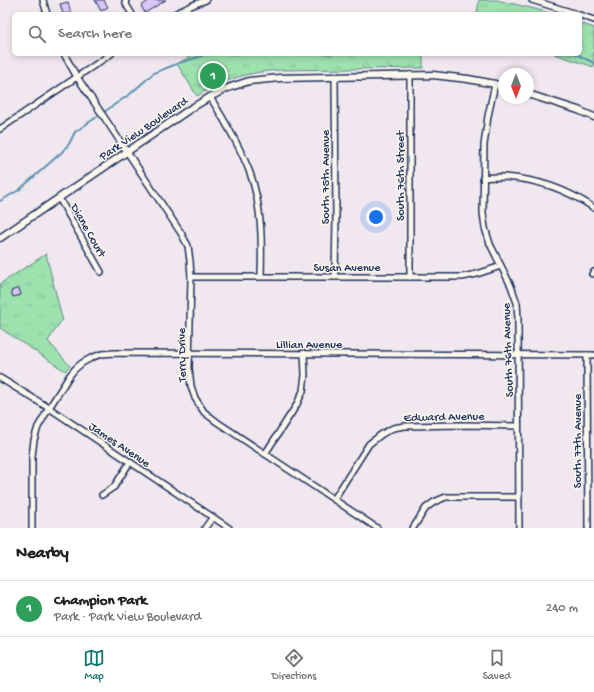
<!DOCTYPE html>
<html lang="en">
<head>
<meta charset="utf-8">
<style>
  :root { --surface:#fff; --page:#f2f2f2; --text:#222; --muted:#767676; --line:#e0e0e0; --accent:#0f766e }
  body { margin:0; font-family:"Gochi Hand",sans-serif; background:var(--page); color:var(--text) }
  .compass { position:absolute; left:498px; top:68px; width:36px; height:36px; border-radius:50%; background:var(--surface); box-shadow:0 2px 6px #0003; rotate:180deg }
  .you { position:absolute; left:376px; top:217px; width:14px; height:14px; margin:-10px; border:3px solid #fff; border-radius:50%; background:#1a73e8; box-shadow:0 0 0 6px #1a73e833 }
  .badge { display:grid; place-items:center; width:26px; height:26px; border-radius:50%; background:var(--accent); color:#fff; font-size:13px; font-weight:700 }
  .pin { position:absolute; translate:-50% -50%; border:2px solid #fff; box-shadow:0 1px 4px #0006 }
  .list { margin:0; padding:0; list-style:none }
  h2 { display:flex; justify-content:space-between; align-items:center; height:52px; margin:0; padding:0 16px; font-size:17px }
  h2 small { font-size:13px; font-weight:400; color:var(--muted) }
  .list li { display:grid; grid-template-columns:26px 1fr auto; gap:12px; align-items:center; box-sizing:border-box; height:56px; padding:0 16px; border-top:1px solid var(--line) }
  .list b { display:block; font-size:15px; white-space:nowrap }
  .list p { margin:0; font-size:13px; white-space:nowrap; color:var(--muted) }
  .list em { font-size:13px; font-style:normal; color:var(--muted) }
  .icon { flex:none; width:22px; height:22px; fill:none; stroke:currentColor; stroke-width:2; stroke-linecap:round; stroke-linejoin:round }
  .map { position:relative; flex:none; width:594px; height:528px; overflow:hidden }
  .search { position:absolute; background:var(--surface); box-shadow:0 2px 6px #0003; left:12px; right:12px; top:12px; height:44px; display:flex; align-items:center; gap:10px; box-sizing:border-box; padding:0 14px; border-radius:6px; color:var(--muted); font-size:15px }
  .sheet { height:108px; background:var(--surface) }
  nav { display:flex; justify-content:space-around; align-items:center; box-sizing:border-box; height:56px; border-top:1px solid var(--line); background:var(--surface); font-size:11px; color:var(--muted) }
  nav a { display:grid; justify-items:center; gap:2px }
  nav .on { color:var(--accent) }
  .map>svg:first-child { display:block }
  .park { fill:url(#park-tufts); stroke:#5c8886 }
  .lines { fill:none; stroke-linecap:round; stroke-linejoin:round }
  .stream { stroke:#5d92b1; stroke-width:2 }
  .building { fill:#dac5f5; stroke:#1b2f5e }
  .minor-casing { stroke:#1b2f5e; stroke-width:8 }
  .tertiary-casing { stroke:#1b2f5e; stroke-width:9 }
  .minor { stroke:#fbf7ec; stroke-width:5 }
  .tertiary { stroke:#fbf7ec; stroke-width:6 }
  .labels { text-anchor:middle; stroke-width:3; stroke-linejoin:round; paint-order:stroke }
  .street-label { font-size:12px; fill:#1b2f5e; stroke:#fbf7ec }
</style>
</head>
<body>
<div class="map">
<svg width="594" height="528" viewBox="0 0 594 528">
  <defs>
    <pattern id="park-tufts" width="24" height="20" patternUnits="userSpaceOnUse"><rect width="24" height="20" fill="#9de2ae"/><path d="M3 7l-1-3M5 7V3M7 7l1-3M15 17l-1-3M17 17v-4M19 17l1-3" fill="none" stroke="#87c298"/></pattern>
  </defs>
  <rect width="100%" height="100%" fill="#f1e8ef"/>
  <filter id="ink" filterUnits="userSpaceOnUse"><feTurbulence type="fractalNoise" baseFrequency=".025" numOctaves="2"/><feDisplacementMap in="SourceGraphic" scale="8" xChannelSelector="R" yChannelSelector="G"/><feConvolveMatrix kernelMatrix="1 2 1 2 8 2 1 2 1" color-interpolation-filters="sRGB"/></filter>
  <g filter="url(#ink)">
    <g class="park">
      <path d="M479,0H497L535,9L553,14H477Z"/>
      <path d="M580,23L594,28V67L554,54H580Z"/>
      <path d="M194,54H423V68L280,70C249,72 224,79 197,96L177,64Z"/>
      <path d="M46,254L62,318H63L48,341L70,366L65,371L0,328V284Z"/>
    </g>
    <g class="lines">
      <g class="stream">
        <path d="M576,54L594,63"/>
        <path d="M0,201L19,190L62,152L69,144L75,132L130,94L154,73L179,63L202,56L205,54"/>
      </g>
    </g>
    <g class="building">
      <path d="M95,0H104L108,7L101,11Z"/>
      <path d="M150,0H166L145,13L141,6Z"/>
      <path d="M68,2L71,13L63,14L60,4Z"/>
      <path d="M19,288L21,295L13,297L11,291Z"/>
    </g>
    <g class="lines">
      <g class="minor-casing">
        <g id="minor">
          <path d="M43,0L47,14"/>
          <path d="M125,0L127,6L132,14"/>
          <path d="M532,0L577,14"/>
          <path d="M174,14L193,5L206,0"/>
          <path d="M580,15L594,20"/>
          <path d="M64,54L77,77L104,117L181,233L188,246L190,261L191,277L189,368L191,386L195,398L204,412L217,422L377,528"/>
          <path d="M495,84L488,116L484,145L483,213L485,228L490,244L511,286L517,303L518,319L519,528"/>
          <path d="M210,97C225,121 240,146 250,173C262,206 262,242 261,276"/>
          <path d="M0,129L111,54"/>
          <path d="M483,178C490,177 497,177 504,177C536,179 568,190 594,208"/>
          <path d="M59,198L101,272"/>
          <path d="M592,274L594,272"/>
          <path d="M191,277H462L477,274L501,266"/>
          <path d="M335,277L336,218L335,77"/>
          <path d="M410,277V75"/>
          <path d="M587,355L588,528"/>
          <path d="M0,378L49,408L229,528"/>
          <path d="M265,454L296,406L303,391L305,375L304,353"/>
          <path d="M102,495L114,487L130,462"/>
          <path d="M334,499L369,444L382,434L393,428L405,426L463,425L518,426"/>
          <path d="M32,528V456L34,440L38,427L49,408L70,375L75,369L82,363L93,357L102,354L114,353L594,355"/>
          <path d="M205,528L212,518"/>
          <path d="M413,528L426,508L434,502L446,497H519"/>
        </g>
      </g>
      <g class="tertiary-casing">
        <g id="tertiary">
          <path d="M528,94L578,110L594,117"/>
          <path d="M0,238L190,109L210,97L225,89L249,81L280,78L433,75L468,79L495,84L504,87"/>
        </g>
      </g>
      <use href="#minor" class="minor"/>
      <use href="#tertiary" class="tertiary"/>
    </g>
  </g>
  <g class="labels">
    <g class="street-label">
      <text transform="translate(143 128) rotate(-34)" y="4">Park View Boulevard</text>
      <text transform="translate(400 176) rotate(-90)" y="4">South 76th Street</text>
      <text transform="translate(325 177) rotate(-90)" y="4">South 75th Avenue</text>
      <text transform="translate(89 230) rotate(60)" y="4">Diane Court</text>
      <text x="347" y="271">Susan Avenue</text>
      <text x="309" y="348">Lillian Avenue</text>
      <text transform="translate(507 350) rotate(-92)" y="4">South 76th Avenue</text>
      <text transform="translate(181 355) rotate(-91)" y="4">Terry Drive</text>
      <text transform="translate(444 416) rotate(-1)" y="4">Edward Avenue</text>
      <text transform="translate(577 441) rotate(-90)" y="4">South 77th Avenue</text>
      <text transform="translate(120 444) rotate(34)" y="4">James Avenue</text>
    </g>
  </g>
</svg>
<svg class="compass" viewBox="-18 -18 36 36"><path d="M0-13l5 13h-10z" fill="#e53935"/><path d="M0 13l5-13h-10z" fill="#767676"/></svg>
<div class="you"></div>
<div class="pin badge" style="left:213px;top:76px;background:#2e9e5b">1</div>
<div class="search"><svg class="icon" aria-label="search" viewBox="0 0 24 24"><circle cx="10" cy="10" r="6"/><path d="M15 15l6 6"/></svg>Search here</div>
</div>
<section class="sheet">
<h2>Nearby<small></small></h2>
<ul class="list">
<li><span class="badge" style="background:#2e9e5b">1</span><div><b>Champion Park</b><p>Park · Park View Boulevard</p></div><em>240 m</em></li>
</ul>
</section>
<nav>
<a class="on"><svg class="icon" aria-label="map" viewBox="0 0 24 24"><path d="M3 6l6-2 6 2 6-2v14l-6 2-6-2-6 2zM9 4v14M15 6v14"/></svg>Map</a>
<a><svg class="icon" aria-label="directions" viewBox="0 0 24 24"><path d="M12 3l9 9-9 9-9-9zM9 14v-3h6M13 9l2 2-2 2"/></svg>Directions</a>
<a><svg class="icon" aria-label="saved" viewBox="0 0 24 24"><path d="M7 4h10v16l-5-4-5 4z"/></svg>Saved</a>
</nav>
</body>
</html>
